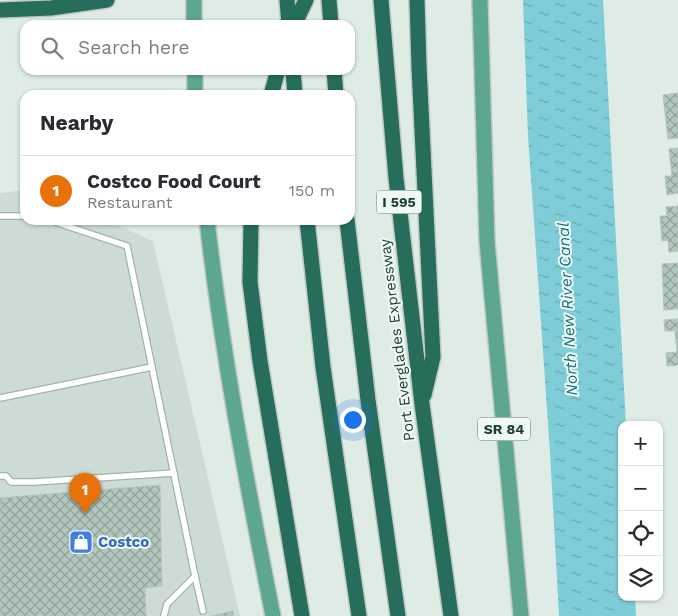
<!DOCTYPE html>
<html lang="en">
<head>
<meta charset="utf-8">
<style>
  :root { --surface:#fff; --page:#f7f7f7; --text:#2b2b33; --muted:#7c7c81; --line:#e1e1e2; --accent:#1a73e8 }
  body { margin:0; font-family:"Work Sans",sans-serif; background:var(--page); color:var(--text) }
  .controls { position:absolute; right:15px; bottom:15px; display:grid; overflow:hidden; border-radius:10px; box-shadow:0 1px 4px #0004 }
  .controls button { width:45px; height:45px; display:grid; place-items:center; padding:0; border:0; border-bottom:1px solid var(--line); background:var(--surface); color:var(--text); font:25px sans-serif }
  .you { position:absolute; left:352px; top:419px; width:18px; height:18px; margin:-12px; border:4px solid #fff; border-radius:50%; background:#1a73e8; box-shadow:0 0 0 8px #1a73e833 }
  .badge { display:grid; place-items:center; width:32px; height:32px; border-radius:50%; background:var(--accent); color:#fff; font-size:16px; font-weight:700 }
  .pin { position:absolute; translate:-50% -41px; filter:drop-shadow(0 1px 2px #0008) }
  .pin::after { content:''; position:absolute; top:26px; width:18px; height:15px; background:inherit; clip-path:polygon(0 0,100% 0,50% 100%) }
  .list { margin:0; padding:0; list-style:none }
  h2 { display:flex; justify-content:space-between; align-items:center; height:65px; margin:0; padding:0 20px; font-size:21px }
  h2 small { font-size:16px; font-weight:400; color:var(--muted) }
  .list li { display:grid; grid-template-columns:32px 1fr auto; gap:15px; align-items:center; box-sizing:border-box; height:70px; padding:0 20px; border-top:1px solid var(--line) }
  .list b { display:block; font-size:19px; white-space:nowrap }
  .list p { margin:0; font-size:16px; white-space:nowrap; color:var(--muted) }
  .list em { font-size:16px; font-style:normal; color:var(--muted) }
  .icon { flex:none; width:28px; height:28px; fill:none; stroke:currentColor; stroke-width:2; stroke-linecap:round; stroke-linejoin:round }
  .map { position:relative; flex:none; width:678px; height:616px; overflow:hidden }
  .search { position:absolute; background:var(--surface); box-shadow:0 1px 4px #0004; left:20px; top:20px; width:335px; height:55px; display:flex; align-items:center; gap:12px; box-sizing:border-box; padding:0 18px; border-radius:15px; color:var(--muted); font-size:19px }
  .panel { position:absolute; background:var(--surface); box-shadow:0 1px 4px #0004; left:20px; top:90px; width:335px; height:135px; border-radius:15px }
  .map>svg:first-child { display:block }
  .built { fill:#ccdcd4 }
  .water { fill:url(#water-ripples) }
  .building { fill:url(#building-cross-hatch); stroke:#b0c6bc }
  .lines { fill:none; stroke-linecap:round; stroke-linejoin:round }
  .service-casing { stroke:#a0b4ac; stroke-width:8 }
  .primary-casing { stroke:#c0c9c6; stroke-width:18 }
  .motorway-casing { stroke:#c0c9c6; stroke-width:18 }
  .service { stroke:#fff; stroke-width:5.5 }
  .primary { stroke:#5da792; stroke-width:15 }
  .motorway { stroke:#266d5c; stroke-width:15 }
  .labels { text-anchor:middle; stroke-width:4; stroke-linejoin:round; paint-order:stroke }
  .shield { fill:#eff8f3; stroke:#5c756d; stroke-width:1 }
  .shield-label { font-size:14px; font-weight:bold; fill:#1d3d34 }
  .street-label { font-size:15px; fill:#1d3d34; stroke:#eff8f3 }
  .shop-label { font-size:15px; font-weight:bold; fill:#366cbe; stroke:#eff8f3; text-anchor:start }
  .water-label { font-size:16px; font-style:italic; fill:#117080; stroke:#eff8f3 }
</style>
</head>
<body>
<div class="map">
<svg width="678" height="616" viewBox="0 0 678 616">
  <defs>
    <pattern id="water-ripples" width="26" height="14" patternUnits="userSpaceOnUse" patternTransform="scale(1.25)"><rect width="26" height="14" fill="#7ecdd8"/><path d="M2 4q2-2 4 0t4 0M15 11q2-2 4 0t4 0" fill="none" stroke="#67a8b0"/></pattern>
    <pattern id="building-cross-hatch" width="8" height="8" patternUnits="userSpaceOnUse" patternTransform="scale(1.25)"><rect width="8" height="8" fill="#b3c7be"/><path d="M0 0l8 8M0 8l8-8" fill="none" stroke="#91a39b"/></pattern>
  </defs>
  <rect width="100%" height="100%" fill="#deece5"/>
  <path class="built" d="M25,190V220H106L153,241L240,616H0V193Z"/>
  <path class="water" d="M523,0H603L626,425H622V597H635L636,616H559L550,452L528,136Z"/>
  <g class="building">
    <path d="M678,93V138L668,139L663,95Z"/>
    <path d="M678,148V193L667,195L665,176H672L669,149Z"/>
    <path d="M678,206V251L669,252L668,240L662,241L660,216H667L666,207Z"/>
    <path d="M678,263V309L664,310L662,264Z"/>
    <path d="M678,319V365L667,366L666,353L677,352L675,331H665L664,320Z"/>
    <path d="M160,485L162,586L145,588L146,616H0V498Z"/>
    <path d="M233,611L234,616H212Z"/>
  </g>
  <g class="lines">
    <g class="service-casing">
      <g id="service">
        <path d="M0,216H25"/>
        <path d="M49,220L127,246L195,576L167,604L164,616"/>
        <path d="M0,398L152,367"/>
        <path d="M0,476H6L11,482H34L174,473"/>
        <path d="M195,576L203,611"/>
      </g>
    </g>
    <g class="primary-casing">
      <g id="primary">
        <path d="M194,0V25"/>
        <path d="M480,0L487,242L521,616"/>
        <path d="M195,70V95"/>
        <path d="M207,220C222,353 247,485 273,616"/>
      </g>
    </g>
    <g class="motorway-casing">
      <g id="motorway">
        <path d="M287,0L289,25"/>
        <path d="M329,0L331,25"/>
        <path d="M381,0L396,178L422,404L451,616"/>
        <path d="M417,0L419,67L433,357L424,395"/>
        <path d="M0,10L51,8L107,0"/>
        <path d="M294,25L306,0"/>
        <path d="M293,70L295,95"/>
        <path d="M334,70L336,95"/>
        <path d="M271,95L278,70"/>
        <path d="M251,220L250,282L260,361L302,616"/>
        <path d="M307,220L323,367L359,616"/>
        <path d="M347,220L368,400L398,616"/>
      </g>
    </g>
    <use href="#service" class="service"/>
    <use href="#primary" class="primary"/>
    <use href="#motorway" class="motorway"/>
  </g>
  <defs>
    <g id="shop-square" transform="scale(1.25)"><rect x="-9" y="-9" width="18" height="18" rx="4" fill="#3f7fe0" stroke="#eff8f3"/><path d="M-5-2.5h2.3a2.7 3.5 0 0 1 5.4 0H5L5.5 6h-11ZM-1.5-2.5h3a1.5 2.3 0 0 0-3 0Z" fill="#fff"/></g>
  </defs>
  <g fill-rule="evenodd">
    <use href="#shop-square" x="81" y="542"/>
  </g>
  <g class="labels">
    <g class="shield">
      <rect x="376.5" y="190.5" width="45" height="23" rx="4"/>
      <rect x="478" y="417.5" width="52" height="23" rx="4"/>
    </g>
    <g class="shield-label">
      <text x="399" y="207">I 595</text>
      <text x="504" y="434">SR 84</text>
    </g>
    <g class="street-label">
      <text transform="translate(397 340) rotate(-97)" y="5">Port Everglades Expressway</text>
    </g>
    <g class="shop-label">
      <text x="98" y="547">Costco</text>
    </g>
    <g class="water-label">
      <text transform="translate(567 309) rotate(-93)" y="6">North New River Canal</text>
    </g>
  </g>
</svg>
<div class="controls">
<button>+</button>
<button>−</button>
<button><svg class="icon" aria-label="locate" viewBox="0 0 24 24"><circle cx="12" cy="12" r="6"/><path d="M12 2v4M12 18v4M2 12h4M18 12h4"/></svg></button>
<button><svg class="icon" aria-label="layers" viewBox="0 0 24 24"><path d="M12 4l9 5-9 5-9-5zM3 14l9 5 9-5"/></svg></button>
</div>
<div class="you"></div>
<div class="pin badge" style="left:85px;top:514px;background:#e8710a">1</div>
<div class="search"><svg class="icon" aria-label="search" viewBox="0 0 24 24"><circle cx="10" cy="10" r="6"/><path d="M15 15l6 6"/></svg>Search here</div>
<section class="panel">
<h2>Nearby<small></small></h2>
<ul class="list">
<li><span class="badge" style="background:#e8710a">1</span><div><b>Costco Food Court</b><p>Restaurant</p></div><em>150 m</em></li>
</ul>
</section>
</div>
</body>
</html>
